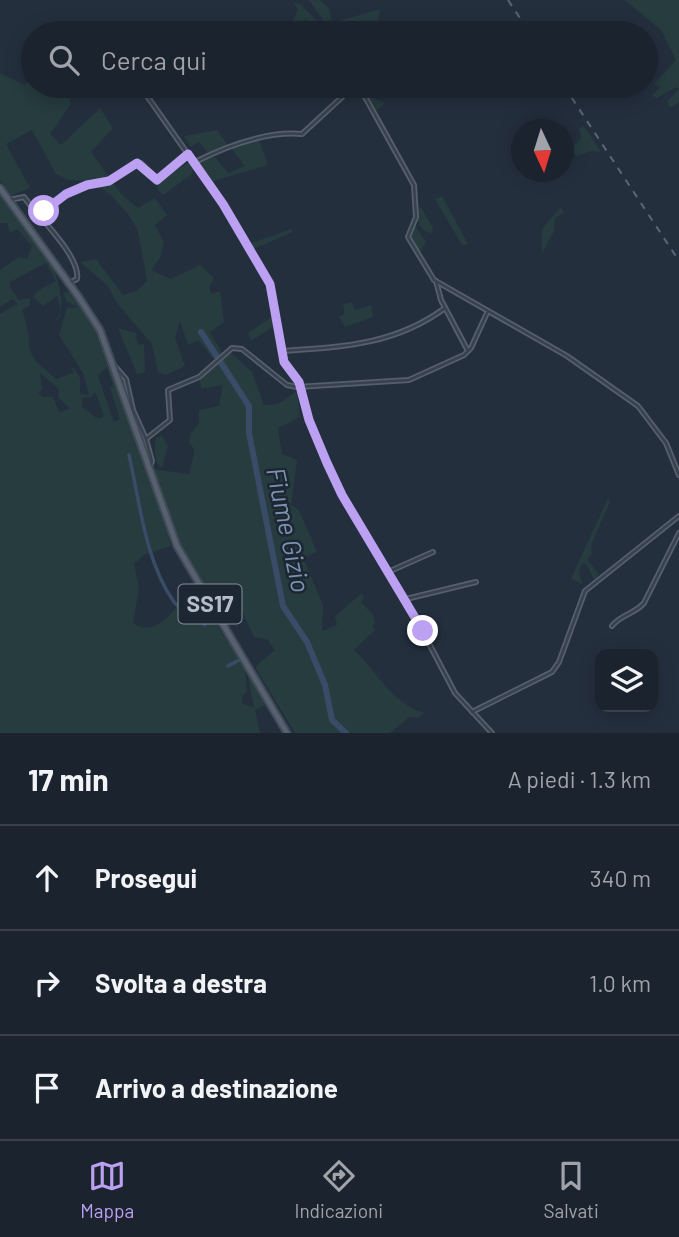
<!DOCTYPE html>
<html lang="it">
<head>
<meta charset="utf-8">
<style>
  :root { --surface:#1b232e; --page:#282f3a; --text:#f1f3f6; --muted:#a0a4aa; --line:#39404a; --accent:#bca0f2 }
  body { margin:0; font-family:Barlow,sans-serif; background:var(--page); color:var(--text) }
  .controls { position:absolute; right:21px; bottom:21px; display:grid; overflow:hidden; border-radius:14px; box-shadow:0 4px 18px #0003 }
  .controls button { width:63px; height:63px; display:grid; place-items:center; padding:0; border:0; border-bottom:2px solid var(--line); background:var(--surface); color:var(--text); font:35px sans-serif }
  .compass { position:absolute; left:511px; top:119px; width:63px; height:63px; border-radius:50%; background:var(--surface); box-shadow:0 4px 18px #0003; rotate:176deg }
  .stop { position:absolute; width:21px; height:21px; margin:-16px; border:5px solid #bca0f2; border-radius:50%; background:#fff }
  .stop.end { background:#bca0f2; border-color:#fff; box-shadow:0 2px 7px #0008 }
  .list { margin:0; padding:0; list-style:none }
  h2 { display:flex; justify-content:space-between; align-items:center; height:91px; margin:0; padding:0 28px; font-size:30px }
  h2 small { font-size:23px; font-weight:400; color:var(--muted) }
  .list li { display:grid; grid-template-columns:46px 1fr auto; gap:21px; align-items:center; box-sizing:border-box; height:105px; padding:0 28px; border-top:2px solid var(--line) }
  .list b { display:block; font-size:26px; white-space:nowrap }
  .list em { font-size:23px; font-style:normal; color:var(--muted) }
  .icon { flex:none; width:38px; height:38px; fill:none; stroke:currentColor; stroke-width:2; stroke-linecap:round; stroke-linejoin:round }
  .map { position:relative; flex:none; width:679px; height:733px; overflow:hidden }
  .search { position:absolute; background:var(--surface); box-shadow:0 4px 18px #0003; left:21px; right:21px; top:21px; height:77px; display:flex; align-items:center; gap:18px; box-sizing:border-box; padding:0 24px; border-radius:38px; color:var(--muted); font-size:26px }
  .sheet { height:406px; background:var(--surface) }
  nav { display:flex; justify-content:space-around; align-items:center; box-sizing:border-box; height:98px; border-top:2px solid var(--line); background:var(--surface); font-size:19px; color:var(--muted) }
  nav a { display:grid; justify-items:center; gap:4px }
  nav .on { color:var(--accent) }
  .map>svg:first-child { display:block }
  .green { fill:#263c3f; fill-rule:evenodd }
  .lines { fill:none; stroke-linecap:round; stroke-linejoin:round }
  .canal { stroke:#394c67; stroke-width:3.5 }
  .river { stroke:#394c67; stroke-width:6 }
  .street-casing { stroke:#565f6c; stroke-width:6 }
  .primary-casing { stroke:#414a57; stroke-width:9 }
  .street { stroke:#38414e; stroke-width:2.5 }
  .primary { stroke:#56606e; stroke-width:5 }
  .rail { stroke:#5a6575; stroke-width:2; stroke-dasharray:7 7; stroke-linecap:butt }
  .route { stroke:#bca0f2; stroke-width:9 }
  .labels { text-anchor:middle; stroke-width:5; stroke-linejoin:round; paint-order:stroke }
  .shield { fill:#1d2633; stroke:#878f9c; stroke-width:2 }
  .shield-label { font-size:23px; font-weight:bold; fill:#b4bcc9 }
  .water-label { font-size:26px; font-style:italic; fill:#7c92b1; stroke:#1d2633 }
</style>
</head>
<body>
<div class="map">
<svg width="679" height="733" viewBox="0 0 679 733">
  <rect width="100%" height="100%" fill="#242f3e"/>
  <g class="green">
    <path d="M309,0H320L329,8L332,20L325,23Z"/>
    <path d="M625,0H679V102L670,108L667,101L679,89L676,87L657,98L652,96L660,87L654,84L676,60L661,30Z"/>
    <path d="M299,3L324,28L303,33L309,25L306,19L294,33H286L298,10L294,4Z"/>
    <path d="M380,9L377,33H330L325,25Z"/>
    <path d="M0,73L25,85L33,78V86H67L71,104L50,134L61,145L100,108L113,128L91,152L122,195L138,208L155,198L167,215L155,225L164,242L160,258L151,270L171,279L200,265L214,278L209,287L211,294L220,291L224,322L210,332L224,356L231,353L252,372L264,405L278,404L297,391L300,417L278,428L282,454L297,460L291,505L299,510L317,552L303,558L323,605L322,631L337,625L335,616L362,593L364,598L361,602L373,615L375,623L372,626L375,630L354,650C375,669 391,703 424,713L418,718L409,717L390,733H295L255,667L275,650L267,639L254,637L239,604L218,612L185,556L152,469L189,474L195,450L189,443L191,433L199,423V410L219,406L223,385L201,389L200,380L217,363L198,340L188,345L180,321L175,338L185,366L166,375L158,372L152,344L116,302L108,286L80,262L96,259L123,295L137,291L147,281L138,231L128,214L111,195L90,181L69,180L56,174L32,130L6,144L30,188L10,196L0,180Z"/>
    <path d="M349,86H370L373,98L385,103L374,113Z"/>
    <path d="M584,126L601,152L591,151L576,156L572,148L581,138L579,129Z"/>
    <path d="M217,130L229,147L210,155L199,142L191,147L184,136Z"/>
    <path d="M259,140L268,165L213,181L249,244L291,229L293,232L251,250L220,196L197,163L214,156L228,173L245,166L231,148Z"/>
    <path d="M189,162L194,167L192,174L163,195L157,189L158,181Z"/>
    <path d="M0,191L53,266C58,281 65,303 59,318L56,320L61,311L57,296L43,306L33,297L37,291L56,281L46,263L10,282V287L19,300L30,298V305L22,310C37,350 16,348 57,379L74,372L71,368H74L80,378V394L89,395L83,373L59,335L67,308L78,307L67,302L63,294L67,291C103,312 151,487 168,534L171,546L144,555L134,564L139,588L133,623C151,637 171,616 181,601L189,605H204L245,668L247,691L242,696V703L254,708L247,671L267,704L255,710L260,733H0V314L17,304L5,289L13,299L0,307V270L19,257L27,259L32,246L17,229L10,233L7,223H0ZM107,367L113,386L110,388L120,419L114,422L98,376ZM40,373L59,389L58,397L70,409L59,412L53,397H43L38,393L42,390ZM95,392L104,416L98,419L82,407V398L91,397Z"/>
    <path d="M442,196L468,244L462,245L435,199Z"/>
    <path d="M421,207L433,228L432,233C418,231 418,221 417,210Z"/>
    <path d="M561,207L564,213L555,218L554,231L542,254V229Z"/>
    <path d="M415,226L426,242L420,252L410,236Z"/>
    <path d="M351,302L355,310L371,305L373,317L345,327L339,317L344,314V307L341,305Z"/>
    <path d="M272,317L276,325L251,341L248,333Z"/>
    <path d="M118,328L138,334L135,336L139,345L144,344L145,372L137,374Z"/>
    <path d="M162,436L168,446L162,468C154,464 154,447 156,438Z"/>
    <path d="M608,498L610,502L591,545L592,554L587,559L599,575L594,580L587,565L582,563L579,571L582,584L571,579Z"/>
  </g>
  <g class="lines">
    <g class="canal">
      <path d="M129,455C140,503 145,561 174,602C181,611 196,616 205,625"/>
      <path d="M228,666L239,660"/>
    </g>
    <path class="river" d="M201,332L249,406V433L283,606L307,642L325,685L332,720L346,733"/>
    <g class="street-casing">
      <g id="street">
        <path d="M140,86L223,204L269,283L284,362L299,381L309,420L342,495L403,594L455,693L492,733"/>
        <path d="M359,86L414,185L416,217L408,237L434,280L567,356L638,406L666,443L679,475"/>
        <path d="M195,162C227,146 266,131 302,134L354,86"/>
        <path d="M9,200L24,197C37,216 81,256 77,279L69,283"/>
        <path d="M39,215L67,194L87,185L109,181L135,164L141,163L157,179L188,154"/>
        <path d="M436,281L441,300L468,351"/>
        <path d="M282,351C342,347 395,345 445,308"/>
        <path d="M112,363L126,379L133,410L146,439L152,461L149,468"/>
        <path d="M146,439L170,420L168,390L199,377L232,348L242,349L287,385L297,387L409,380L464,355L471,348L487,313"/>
        <path d="M388,572L433,552"/>
        <path d="M406,599L476,582"/>
        <path d="M612,626C621,614 635,614 644,603L679,533"/>
        <path d="M472,712L552,672L559,662L585,591L679,516"/>
      </g>
    </g>
    <g class="primary-casing">
      <path id="primary" d="M0,188L78,296L100,330L177,546L287,733"/>
    </g>
    <use href="#street" class="street"/>
    <use href="#primary" class="primary"/>
    <g class="rail">
      <path d="M508,0L530,33"/>
      <path d="M564,86L679,261"/>
    </g>
  </g>
  <g class="lines">
    <path class="route" d="M44,211L66,194L87,185L109,181L137,163L157,180L188,154L223,204L270,284L284,362L299,382L309,420L327,463L342,495L423,631"/>
  </g>
  <g class="labels">
    <rect class="shield" x="178.5" y="584.5" width="63" height="39" rx="5"/>
    <g class="shield-label">
      <text x="210" y="612">SS17</text>
    </g>
    <g class="water-label">
      <text transform="translate(288 530) rotate(78)" y="9">Fiume Gizio</text>
    </g>
  </g>
</svg>
<div class="controls">
<button><svg class="icon" aria-label="layers" viewBox="0 0 24 24"><path d="M12 4l9 5-9 5-9-5zM3 14l9 5 9-5"/></svg></button>
</div>
<svg class="compass" viewBox="-18 -18 36 36"><path d="M0-13l5 13h-10z" fill="#e53935"/><path d="M0 13l5-13h-10z" fill="#a0a4aa"/></svg>
<div class="stop" style="left:44px;top:211px"></div>
<div class="stop end" style="left:423px;top:631px"></div>
<div class="search"><svg class="icon" aria-label="search" viewBox="0 0 24 24"><circle cx="10" cy="10" r="6"/><path d="M15 15l6 6"/></svg>Cerca qui</div>
</div>
<section class="sheet">
<h2>17 min<small>A piedi · 1.3 km</small></h2>
<ul class="list">
<li><svg class="icon" aria-label="ahead" viewBox="0 0 24 24"><path d="M12 20V5M6 11l6-6 6 6"/></svg><div><b>Prosegui</b></div><em>340 m</em></li>
<li><svg class="icon" aria-label="right" viewBox="0 0 24 24"><path d="M7 20v-9h11M14 6l5 5-5 5"/></svg><div><b>Svolta a destra</b></div><em>1.0 km</em></li>
<li><svg class="icon" aria-label="arrive" viewBox="0 0 24 24"><path d="M6 21V4h12l-3 4 3 4H6"/></svg><div><b>Arrivo a destinazione</b></div></li>
</ul>
</section>
<nav>
<a class="on"><svg class="icon" aria-label="map" viewBox="0 0 24 24"><path d="M3 6l6-2 6 2 6-2v14l-6 2-6-2-6 2zM9 4v14M15 6v14"/></svg>Mappa</a>
<a><svg class="icon" aria-label="directions" viewBox="0 0 24 24"><path d="M12 3l9 9-9 9-9-9zM9 14v-3h6M13 9l2 2-2 2"/></svg>Indicazioni</a>
<a><svg class="icon" aria-label="saved" viewBox="0 0 24 24"><path d="M7 4h10v16l-5-4-5 4z"/></svg>Salvati</a>
</nav>
</body>
</html>
